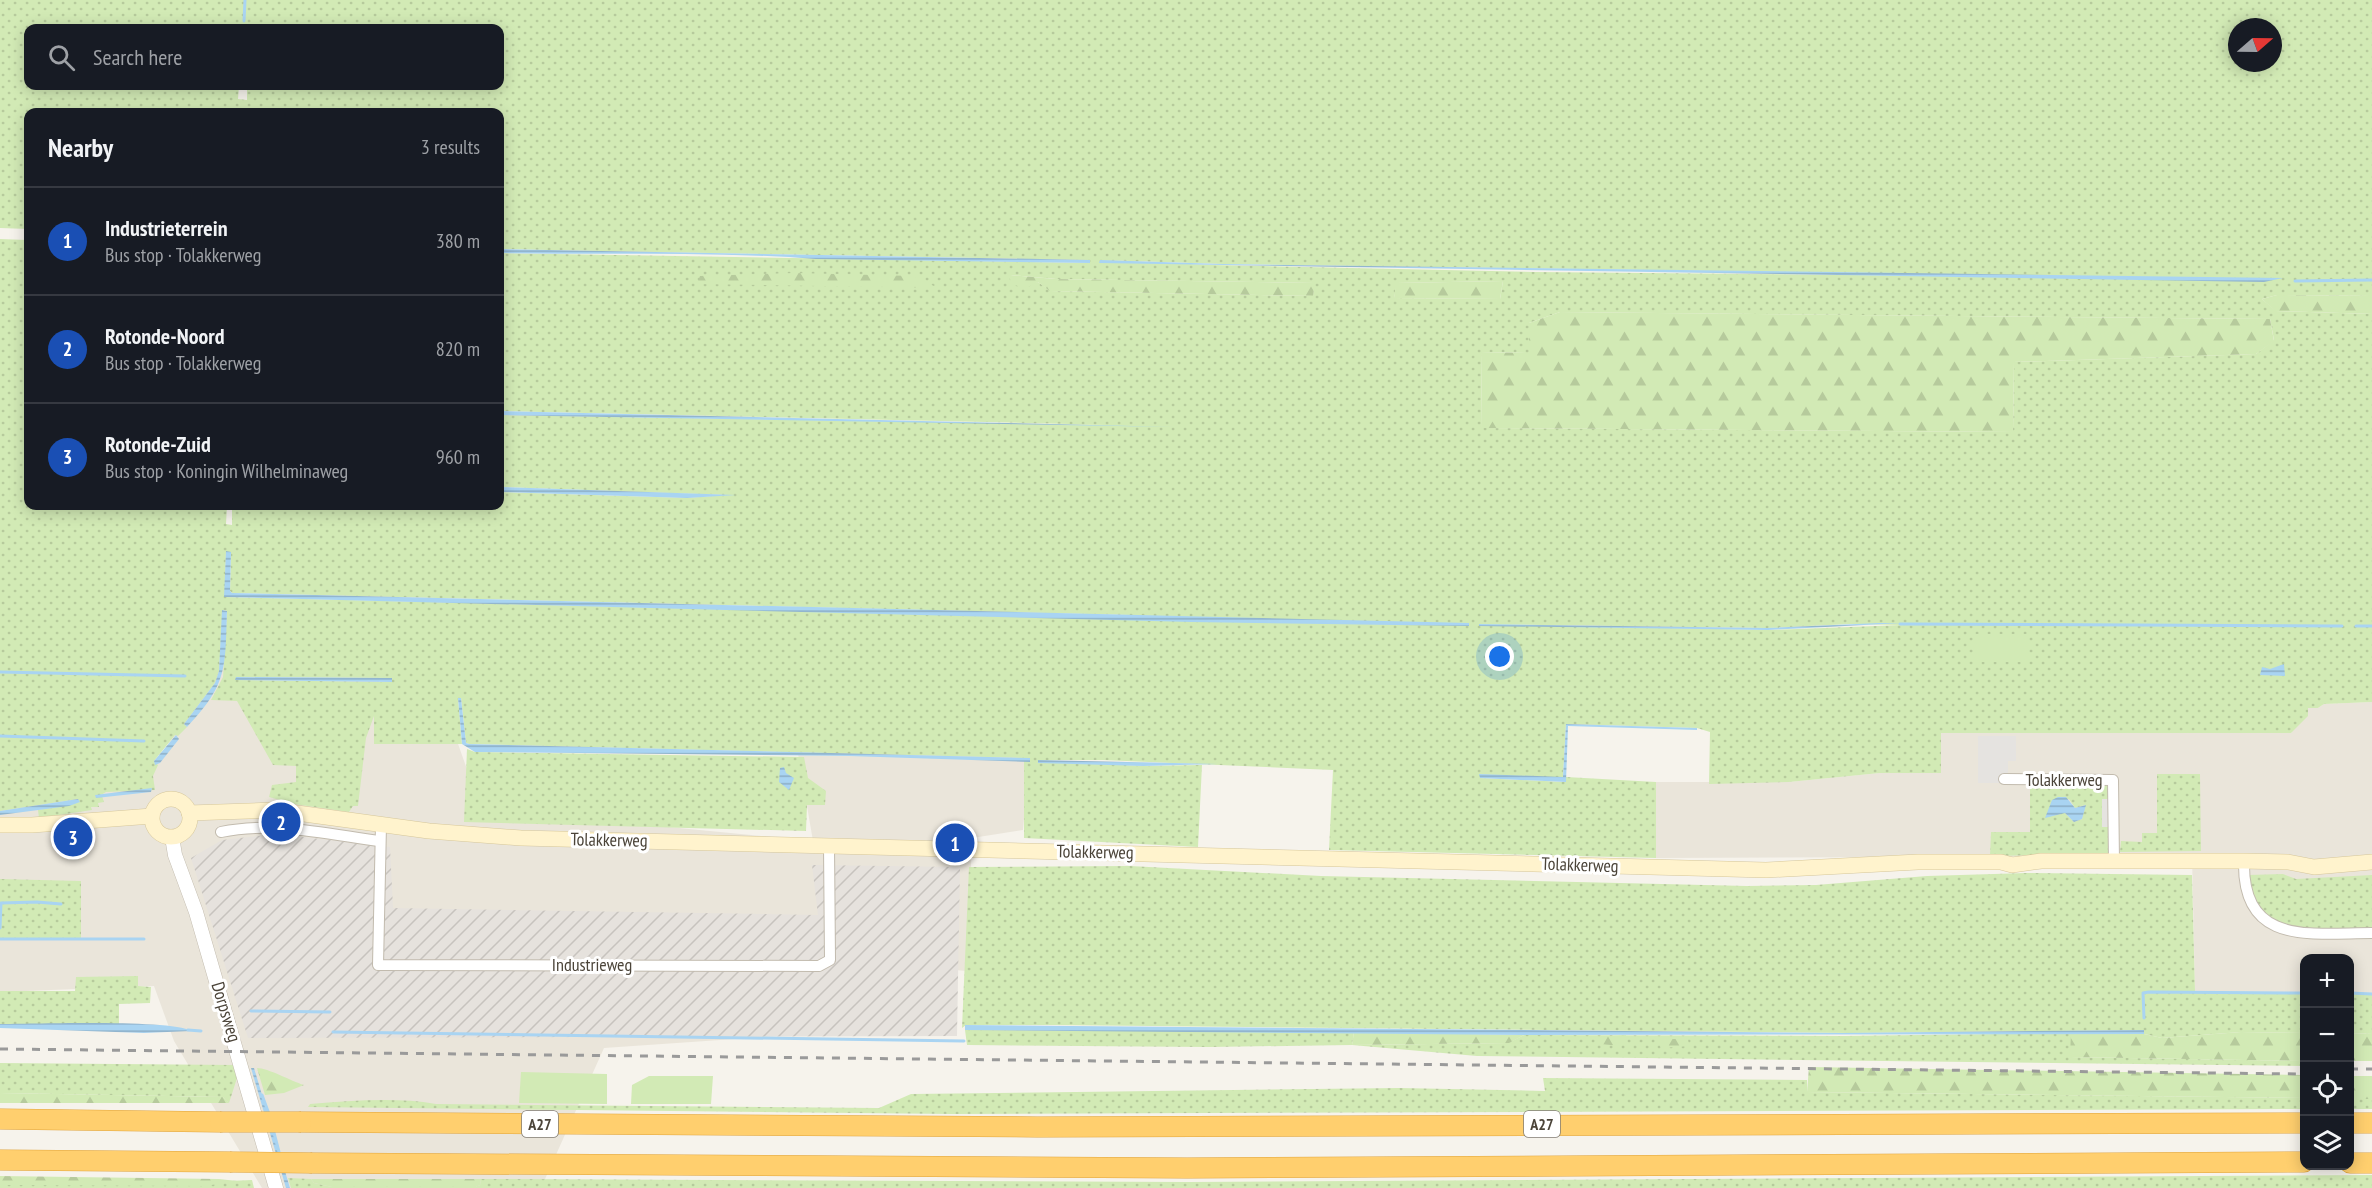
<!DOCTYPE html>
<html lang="en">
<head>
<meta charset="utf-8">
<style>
  :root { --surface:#171b24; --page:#20242c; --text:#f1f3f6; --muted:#9ea1a6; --line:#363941; --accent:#fc3f1d }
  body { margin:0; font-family:"PT Sans Narrow",sans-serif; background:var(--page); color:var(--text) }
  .controls { position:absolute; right:18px; bottom:18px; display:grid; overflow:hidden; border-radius:12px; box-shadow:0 3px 15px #0003 }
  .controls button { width:54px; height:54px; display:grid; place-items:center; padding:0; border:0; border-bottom:2px solid var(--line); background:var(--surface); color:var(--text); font:30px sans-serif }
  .compass { position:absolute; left:2228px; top:18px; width:54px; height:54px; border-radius:50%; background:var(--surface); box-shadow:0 3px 15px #0003; rotate:70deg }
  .you { position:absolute; left:1500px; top:657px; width:21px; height:21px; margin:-15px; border:4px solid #fff; border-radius:50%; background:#1a73e8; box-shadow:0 0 0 9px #1a73e833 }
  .badge { display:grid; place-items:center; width:39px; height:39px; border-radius:50%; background:var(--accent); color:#fff; font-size:20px; font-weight:700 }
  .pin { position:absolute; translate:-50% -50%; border:3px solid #fff; box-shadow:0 2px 6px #0006 }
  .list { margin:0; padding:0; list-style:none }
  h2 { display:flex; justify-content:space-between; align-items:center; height:78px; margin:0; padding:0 24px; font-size:26px }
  h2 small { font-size:20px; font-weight:400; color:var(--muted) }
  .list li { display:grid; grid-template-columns:39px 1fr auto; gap:18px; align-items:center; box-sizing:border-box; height:108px; padding:0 24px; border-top:2px solid var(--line) }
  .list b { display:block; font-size:22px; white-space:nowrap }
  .list p { margin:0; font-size:20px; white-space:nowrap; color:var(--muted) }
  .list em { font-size:20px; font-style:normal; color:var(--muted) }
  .icon { flex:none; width:33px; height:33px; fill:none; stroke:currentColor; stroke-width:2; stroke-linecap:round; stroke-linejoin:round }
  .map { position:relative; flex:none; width:2372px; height:1188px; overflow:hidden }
  .search { position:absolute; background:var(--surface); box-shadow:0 3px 15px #0003; left:24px; top:24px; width:480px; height:66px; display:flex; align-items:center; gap:15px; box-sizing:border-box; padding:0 21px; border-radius:12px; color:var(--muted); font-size:22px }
  .panel { position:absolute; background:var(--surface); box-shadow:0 3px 15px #0003; left:24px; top:108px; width:480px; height:402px; border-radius:12px }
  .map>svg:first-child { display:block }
  .residential { fill:#eae5da }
  .industrial { fill:url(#industrial-furrows) }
  .grass { fill:url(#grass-dots); fill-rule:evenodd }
  .forest { fill:url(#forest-firs) }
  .pitch { fill:#d2eab5 }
  .parking { fill:#e5e3e0 }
  .water { fill:url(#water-rules) }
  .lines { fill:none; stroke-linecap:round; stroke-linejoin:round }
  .stream { stroke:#a9d4f2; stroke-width:3 }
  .minor-casing { stroke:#c2bbae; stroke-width:12 }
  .tertiary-casing { stroke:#c2bbae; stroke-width:15 }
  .secondary-casing { stroke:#d6c79b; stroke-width:16 }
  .motorway-casing { stroke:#e0a43c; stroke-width:21 }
  .minor { stroke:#fff; stroke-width:10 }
  .tertiary { stroke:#fff; stroke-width:14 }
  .secondary { stroke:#fff3cd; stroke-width:15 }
  .motorway { stroke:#ffcf6e; stroke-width:20 }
  .rail { stroke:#9a9a9a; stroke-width:3; stroke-dasharray:8 8; stroke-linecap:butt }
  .motorway-bridge-casing { stroke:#e0a43c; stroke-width:21; stroke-linecap:butt }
  .motorway-bridge { stroke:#ffcf6e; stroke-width:20 }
  .labels { text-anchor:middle; stroke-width:6; stroke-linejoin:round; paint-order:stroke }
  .shield { fill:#fff; stroke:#817c74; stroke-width:1.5 }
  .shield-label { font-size:16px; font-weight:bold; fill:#4b4439 }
  .street-label { font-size:18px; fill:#4b4439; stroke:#fff }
</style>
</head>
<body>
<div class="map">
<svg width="2372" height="1188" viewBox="0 0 2372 1188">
  <defs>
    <pattern id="industrial-furrows" width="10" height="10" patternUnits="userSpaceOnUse" patternTransform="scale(1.5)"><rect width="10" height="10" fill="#e6e2dd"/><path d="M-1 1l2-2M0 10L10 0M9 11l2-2" fill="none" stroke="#c7c3be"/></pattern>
    <pattern id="grass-dots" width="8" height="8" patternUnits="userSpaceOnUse" patternTransform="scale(1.5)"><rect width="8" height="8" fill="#d2eab5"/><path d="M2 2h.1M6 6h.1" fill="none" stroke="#b6ca9c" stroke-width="1.8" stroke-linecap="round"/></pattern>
    <pattern id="forest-firs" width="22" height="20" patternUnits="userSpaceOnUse" patternTransform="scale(1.5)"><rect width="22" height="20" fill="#d2eab5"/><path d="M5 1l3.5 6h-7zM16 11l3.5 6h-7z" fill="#b6ca9c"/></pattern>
    <pattern id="water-rules" width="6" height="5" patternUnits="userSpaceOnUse" patternTransform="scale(1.5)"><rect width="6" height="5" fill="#a9d4f2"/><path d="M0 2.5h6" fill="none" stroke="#8caec5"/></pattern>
  </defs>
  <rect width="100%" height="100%" fill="#f6f3ec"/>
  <g class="residential">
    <path d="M215,665L378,671L383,735L457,741L481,809L813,841L797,748L1030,751L1023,830L972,838L967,971L894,965L864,1030L604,1048L541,1188H262L174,1041L154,986L0,992V806L149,776Z"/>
    <path d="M2372,702V993H2350V958H2304V993L2195,991L2192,856L1656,858V782H1789L1880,773H1941V733H2291L2307,708H2318L2324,704Z"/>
  </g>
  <path class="industrial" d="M277,834L390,847L393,908L818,915L812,865L960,867L957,1036L248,1038L191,858L222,840Z"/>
  <g class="grass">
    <path d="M0,0H2372V296L2277,295L2262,299L2276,311L2372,314V702L2324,704L2318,708H2308V716L2291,733H1941V773H1880L1789,782L1709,784L1710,732L1697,728L1566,724L1563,777L1480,778L1565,782L1566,777L1656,782V858L1329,850L1333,770L1103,760H1038L1143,766L1202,765L1198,847L1024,838V758L469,744L466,743L461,698H458L462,744H374V716L366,738L358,806H353L349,812L294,804L269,797L272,785L296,782V766L273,765L237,701L211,700L223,677L227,611L223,610L219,671L215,683L184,724L187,727L178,736L175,735L154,761L158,765L153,776L155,790L106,792L96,798L102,796L104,802L98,803L99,807H91L92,810L39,818L38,810L79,802L78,799L0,811V239L28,240V506H227L226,524L232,525V506H500V492L687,498L727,495L500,487V415L1112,425L500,411V253L1090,263L1089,260L500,249V112H28V229L0,228ZM2237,27H2273V63H2237ZM28,28H500V86H247V100L238,99L239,86H28ZM1100,260L1222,264L2283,279L1534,272L1213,265ZM1010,275L1056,279L1314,283L1313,296L1051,291L1038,282L1032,283ZM1503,281L1500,299L1394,298L1397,283ZM1560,312L2270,319L2274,340L2256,354L2014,362L2013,432L1482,428L1481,352L1529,353V323ZM226,552H231L230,591L232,593L1129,615L1242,620L1245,622L225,597ZM1479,624L1767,628L1851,624L1902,625L1768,630ZM236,677L392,678V682L236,680Z"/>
    <path d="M467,749L475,752L804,757L808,778L826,791L825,805H807L806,831L464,822Z"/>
    <path d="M2157,774H2200L2201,851L2120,852L2121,841L2142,842V833H2157Z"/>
    <path d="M2030,783L2109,785V799H2102L2109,827L2108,854L1990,856L1991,832H2030ZM2069,799L2075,808L2085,805L2082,819L2074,822L2065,813L2051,809L2052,804Z"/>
    <path d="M1130,866L1321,876L1747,886L1816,885L1927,876L2027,873L2192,875L2195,991L2304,993V1033L2241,1032L2162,1038L2144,1034V1030L1849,1033L1055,1025H966L962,1028L969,867Z"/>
    <path d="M2283,874L2296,879L2372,875V929C2353,929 2335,928 2316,928C2274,926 2257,918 2248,875Z"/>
    <path d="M0,879L81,881V940H0Z"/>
    <path d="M138,976V986L151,987L150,1003L119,1004V1025L0,1024V991H75L76,977Z"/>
    <path d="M2350,993H2372V1034L2350,1033Z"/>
    <path d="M965,1030L1354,1032L1352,1045L1508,1043L1524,1035L1844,1036L2071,1033V1057L2304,1061V1066L1477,1056L1352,1045L1209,1047L967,1045Z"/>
    <path d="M0,1063L235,1065L238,1075L229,1103L223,1097L0,1093Z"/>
    <path d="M1543,1078L1807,1080V1092L2304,1098V1109L952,1114L308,1107L310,1104C351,1101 395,1097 436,1104L879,1108L911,1094L1399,1088L1545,1091Z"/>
    <rect x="2350" y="1099" width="22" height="10"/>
    <path d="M2372,1175V1188H291L288,1178L311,1179L314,1183L332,1187H476L480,1185L481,1179L1189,1182Z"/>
    <path d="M252,1180L254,1188H0V1185H137Z"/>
  </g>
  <g class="forest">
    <path d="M795,273L913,276L938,288L697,284L700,276Z"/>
    <path d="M1009,275L1055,279L1315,283L1313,296L1050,291L1038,282L1024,289L1011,283Z"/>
    <path d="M1503,281L1500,299L1394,298L1396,283Z"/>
    <path d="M2277,295L2372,296V314L2275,311L2262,299Z"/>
    <path d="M1560,312L2270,319L2274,341L2256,354L2014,362L2013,432L1482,428L1481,352L1529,353V323Z"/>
    <path d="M1354,1032L1524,1035L1509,1043L1352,1045Z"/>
    <path d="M2241,1032L2304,1033V1061L2070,1057L2071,1033L2144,1034L2162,1038Z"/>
    <path d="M2350,1033L2372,1034V1061H2350Z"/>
    <path d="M1626,1035L1627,1042L1620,1046L1601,1044L1600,1037Z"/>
    <path d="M1657,1039H1688L1689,1046L1661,1048Z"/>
    <path d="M1809,1067L2304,1075V1098L1807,1092Z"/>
    <path d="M257,1068C268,1068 291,1081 304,1085L284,1093L265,1095Z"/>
    <rect x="2350" y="1076" width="22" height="23"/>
    <path d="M0,1093L223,1097L229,1103H0Z"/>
    <path d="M0,1176L219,1179L237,1181L205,1186L0,1185Z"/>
    <path d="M311,1179H481L480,1185L476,1187H332L314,1183Z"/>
  </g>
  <g class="pitch">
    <rect x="1975" y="634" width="53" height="28"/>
    <path d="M521,1072L607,1074V1104L519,1103Z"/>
    <path d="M649,1076H713L711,1104H631L632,1085Z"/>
  </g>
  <g class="parking">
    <path d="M1978,736H2016V761H2008V783H1978Z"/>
    <rect x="2102" y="799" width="7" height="28"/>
  </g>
  <g class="water">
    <path d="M500,249L1090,260V263L816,259C710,251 605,255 500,253Z"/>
    <path d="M1100,260L1222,264L2283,278L2264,282L1099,263Z"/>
    <path d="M500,411L1175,427L500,415Z"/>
    <path d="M500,487L736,495L687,498L500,492Z"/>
    <path d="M226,551L231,552L230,591L232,593L1469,623V626L1191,622L224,597Z"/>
    <path d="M222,610L227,611C225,668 228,684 187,727L184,724L215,683L219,671Z"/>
    <path d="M1879,623H1902L1768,630L1479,626V624L1767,628Z"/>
    <path d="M2284,664L2285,676L2260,675L2262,667L2270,669Z"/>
    <path d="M236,677L392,678V682L235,680Z"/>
    <path d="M458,698H461L466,743L469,744L1030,758V762L849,756L475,752L462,744Z"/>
    <path d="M1566,724L1697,728V730L1568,726L1566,782L1480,778L1479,774L1563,777Z"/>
    <path d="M176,735L179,739L160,763L155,765L154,761Z"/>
    <path d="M1038,760L1218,764L1143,766L1038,763Z"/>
    <path d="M784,767L786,773L794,778L789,790L779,782L780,768Z"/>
    <path d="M152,788L151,792L96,798L95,795Z"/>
    <path d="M2058,797H2066L2075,808L2086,805L2082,819L2074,822L2065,813L2045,818L2052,800Z"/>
    <path d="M78,799L80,802L69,806L0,815V811Z"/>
    <path d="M0,1024C32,1024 172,1019 191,1031L144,1033L0,1028Z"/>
    <path d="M965,1025L1841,1033L2144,1030V1034L1524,1035L965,1030Z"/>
    <path d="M251,1068H254L290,1188H286Z"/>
  </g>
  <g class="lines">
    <g class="stream">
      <path d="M244,21L245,0"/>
      <path d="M2295,281L2372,280"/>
      <path d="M1900,624L2342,626"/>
      <path d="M2356,626H2372"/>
      <path d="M0,672L185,676"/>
      <path d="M0,736L144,741"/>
      <path d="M0,928L1,903L37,902L61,904"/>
      <path d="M0,939H144"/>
      <path d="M2350,993L2372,994"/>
      <path d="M251,1011L330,1012"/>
      <path d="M2144,1018L2143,993L2149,992L2304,993"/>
      <path d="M188,1030L201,1031"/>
      <path d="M333,1032L964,1041"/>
      <path d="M262,1095L269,1114"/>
      <path d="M273,1129L279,1152"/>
    </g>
    <g class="minor-casing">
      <g id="minor">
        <path d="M2004,779L2113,780L2114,862"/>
        <path d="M381,825L378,965L819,966L830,960L829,846"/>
        <path d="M221,832C273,821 327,834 379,841"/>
        <path d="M2244,861C2242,947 2312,933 2372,933"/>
      </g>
    </g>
    <g class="tertiary-casing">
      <path id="tertiary" d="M172,837L175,855L196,912L276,1188"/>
    </g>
    <g class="secondary-casing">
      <g id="secondary">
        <circle cx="171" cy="818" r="19"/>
        <path d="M189,813L275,810L429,831L521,838L1766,870L1918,862H2001L2012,865L2041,861H2244L2288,862L2314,867L2372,862"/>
        <path d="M0,825H32L152,816"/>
      </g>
    </g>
    <g class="motorway-casing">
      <g id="motorway">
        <path d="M0,1119L220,1122"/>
        <path d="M301,1122L1037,1127L2304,1123"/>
        <path d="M2350,1123H2372"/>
        <path d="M0,1160L230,1162"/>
        <path d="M312,1163L1187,1168L2304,1162"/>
        <path d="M2350,1163H2372"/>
      </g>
    </g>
    <use href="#minor" class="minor"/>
    <use href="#tertiary" class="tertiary"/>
    <use href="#secondary" class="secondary"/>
    <use href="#motorway" class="motorway"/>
    <g class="rail">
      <path d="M0,1049L2304,1074"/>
      <path d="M2350,1069H2372"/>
    </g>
    <g class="motorway-bridge-casing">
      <g id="motorway-bridge">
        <path d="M220,1122H301"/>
        <path d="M230,1162L312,1163"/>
      </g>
    </g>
    <use href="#motorway-bridge" class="motorway-bridge"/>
  </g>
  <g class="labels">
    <g class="shield">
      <rect x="522" y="1111" width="36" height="26" rx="4.5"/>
      <rect x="1524" y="1111" width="36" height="26" rx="4.5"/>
    </g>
    <g class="shield-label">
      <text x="540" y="1130">A27</text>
      <text x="1542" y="1130">A27</text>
    </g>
    <g class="street-label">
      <text x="2064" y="786">Tolakkerweg</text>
      <text transform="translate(609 840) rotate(1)" y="6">Tolakkerweg</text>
      <text transform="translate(1095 852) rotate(1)" y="6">Tolakkerweg</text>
      <text transform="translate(1580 865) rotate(2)" y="6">Tolakkerweg</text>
      <text x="592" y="971">Industrieweg</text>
      <text transform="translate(226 1012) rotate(73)" y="6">Dorpsweg</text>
    </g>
  </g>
</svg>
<div class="controls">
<button>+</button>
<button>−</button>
<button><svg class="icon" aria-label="locate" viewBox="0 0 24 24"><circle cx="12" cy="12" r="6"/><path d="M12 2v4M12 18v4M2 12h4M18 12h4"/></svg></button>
<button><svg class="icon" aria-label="layers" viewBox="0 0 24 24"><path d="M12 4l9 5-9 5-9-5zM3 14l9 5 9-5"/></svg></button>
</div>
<svg class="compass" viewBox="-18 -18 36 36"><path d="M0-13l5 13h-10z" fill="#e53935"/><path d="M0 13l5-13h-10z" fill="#9ea1a6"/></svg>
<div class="you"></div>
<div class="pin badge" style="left:955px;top:843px;background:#1a4fb4">1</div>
<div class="pin badge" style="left:281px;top:822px;background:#1a4fb4">2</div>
<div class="pin badge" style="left:73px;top:837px;background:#1a4fb4">3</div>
<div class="search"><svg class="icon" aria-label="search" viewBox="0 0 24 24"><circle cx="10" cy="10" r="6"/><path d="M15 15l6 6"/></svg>Search here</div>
<section class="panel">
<h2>Nearby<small>3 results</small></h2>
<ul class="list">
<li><span class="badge" style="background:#1a4fb4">1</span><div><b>Industrieterrein</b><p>Bus stop · Tolakkerweg</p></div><em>380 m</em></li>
<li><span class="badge" style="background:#1a4fb4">2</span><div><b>Rotonde-Noord</b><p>Bus stop · Tolakkerweg</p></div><em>820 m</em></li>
<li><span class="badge" style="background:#1a4fb4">3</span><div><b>Rotonde-Zuid</b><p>Bus stop · Koningin Wilhelminaweg</p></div><em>960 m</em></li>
</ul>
</section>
</div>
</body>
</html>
